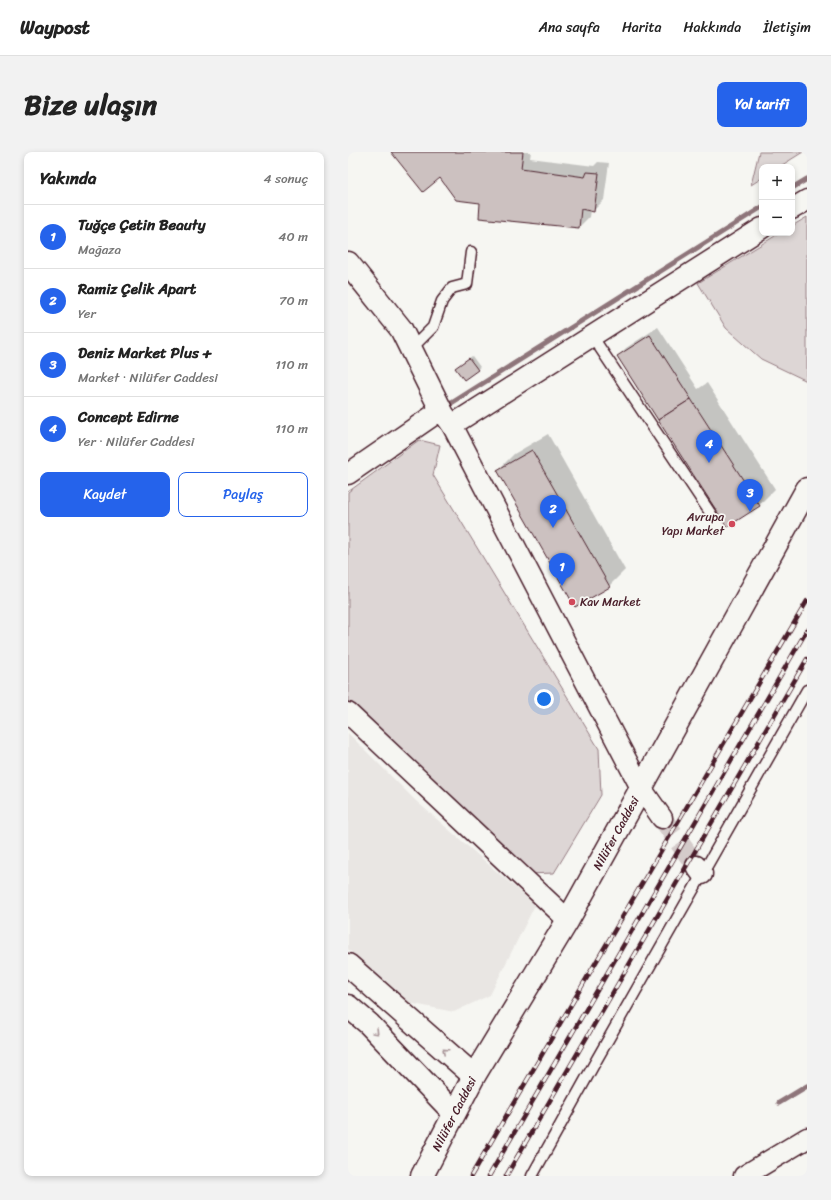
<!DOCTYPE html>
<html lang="tr">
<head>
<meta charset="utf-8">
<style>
  :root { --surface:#fff; --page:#f2f2f2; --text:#222; --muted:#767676; --line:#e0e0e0; --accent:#2563eb }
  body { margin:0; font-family:Sriracha,sans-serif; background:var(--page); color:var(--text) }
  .controls { position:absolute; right:12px; top:12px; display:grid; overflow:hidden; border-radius:8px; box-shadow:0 2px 6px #0003 }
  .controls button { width:36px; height:36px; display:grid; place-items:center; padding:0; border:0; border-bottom:1px solid var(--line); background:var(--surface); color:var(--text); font:20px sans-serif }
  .you { position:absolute; left:196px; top:547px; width:14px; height:14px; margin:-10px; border:3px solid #fff; border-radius:50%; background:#1a73e8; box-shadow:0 0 0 6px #1a73e833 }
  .badge { display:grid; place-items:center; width:26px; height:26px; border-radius:50%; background:var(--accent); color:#fff; font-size:13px; font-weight:700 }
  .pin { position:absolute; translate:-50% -33px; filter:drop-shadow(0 1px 2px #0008) }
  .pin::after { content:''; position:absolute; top:21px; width:14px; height:12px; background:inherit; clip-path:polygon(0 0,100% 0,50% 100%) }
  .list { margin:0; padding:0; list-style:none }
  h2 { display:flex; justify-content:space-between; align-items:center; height:52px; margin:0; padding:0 16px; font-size:17px }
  h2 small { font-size:13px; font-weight:400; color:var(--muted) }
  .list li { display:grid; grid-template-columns:26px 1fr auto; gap:12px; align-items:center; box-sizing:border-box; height:64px; padding:0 16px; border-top:1px solid var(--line) }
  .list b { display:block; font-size:15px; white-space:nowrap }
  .list p { margin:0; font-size:13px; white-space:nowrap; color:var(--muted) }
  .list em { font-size:13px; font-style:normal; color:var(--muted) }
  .actions { display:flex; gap:8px; padding:12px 16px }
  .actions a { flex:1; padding:9px 0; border:1px solid var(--accent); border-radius:8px; text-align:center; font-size:14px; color:var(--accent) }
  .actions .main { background:var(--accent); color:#fff }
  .map { position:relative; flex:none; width:459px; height:1024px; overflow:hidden; border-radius:8px }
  header { display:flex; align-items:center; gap:24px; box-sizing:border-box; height:56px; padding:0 20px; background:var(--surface); border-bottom:1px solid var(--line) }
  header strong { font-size:19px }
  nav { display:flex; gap:22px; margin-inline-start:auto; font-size:14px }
  .intro { display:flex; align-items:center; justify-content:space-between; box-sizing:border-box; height:96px; padding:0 24px }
  h1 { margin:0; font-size:28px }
  .button { padding:10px 18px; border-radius:8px; background:var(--accent); color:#fff; font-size:14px; font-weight:700 }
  main { display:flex; gap:24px; padding:0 24px }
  aside { flex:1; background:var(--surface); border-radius:8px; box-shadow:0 2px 6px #0003 }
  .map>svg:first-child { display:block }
  .built { fill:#e9e6e3 }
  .green { fill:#ddd6d5; stroke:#947a80 }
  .shadow { fill:#0003 }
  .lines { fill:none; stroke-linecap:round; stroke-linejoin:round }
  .stream { stroke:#8e747a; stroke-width:5 }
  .building { fill:#ccc1c0; stroke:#4a1f2b }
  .street-tunnel { stroke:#d4cbca; stroke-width:20; stroke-dasharray:20 10; stroke-linecap:butt }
  .lane-casing { stroke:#4a1f2b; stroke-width:13 }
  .street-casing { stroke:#4a1f2b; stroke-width:23 }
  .secondary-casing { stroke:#4a1f2b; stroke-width:25 }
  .lane { stroke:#f6f6f2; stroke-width:10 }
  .street { stroke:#f6f6f2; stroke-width:20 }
  .secondary { stroke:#f6f6f2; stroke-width:22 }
  .rail-casing { stroke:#4a1f2b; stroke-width:4.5 }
  .rail { stroke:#f6f6f2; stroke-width:3; stroke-dasharray:9; stroke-linecap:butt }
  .oneway { stroke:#a99598 }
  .poi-dot { fill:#d1495b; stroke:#f6f6f2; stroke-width:1.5 }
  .labels { text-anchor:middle; stroke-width:3.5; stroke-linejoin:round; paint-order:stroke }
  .poi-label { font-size:12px; fill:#4a1f2b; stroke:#f6f6f2; text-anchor:end }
  .street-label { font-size:12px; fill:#4a1f2b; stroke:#f6f6f2 }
</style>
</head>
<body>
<header>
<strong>Waypost</strong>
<nav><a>Ana sayfa</a><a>Harita</a><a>Hakkında</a><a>İletişim</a></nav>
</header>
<div class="intro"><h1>Bize ulaşın</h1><a class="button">Yol tarifi</a></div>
<main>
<aside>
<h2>Yakında<small>4 sonuç</small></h2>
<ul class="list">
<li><span class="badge">1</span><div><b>Tuğçe Çetin Beauty</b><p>Mağaza</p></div><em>40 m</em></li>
<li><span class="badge">2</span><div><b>Ramiz Çelik Apart</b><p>Yer</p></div><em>70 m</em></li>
<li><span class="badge">3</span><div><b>Deniz Market Plus +</b><p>Market · Nilüfer Caddesi</p></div><em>110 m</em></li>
<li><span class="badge">4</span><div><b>Concept Edirne</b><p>Yer · Nilüfer Caddesi</p></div><em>110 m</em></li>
</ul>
<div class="actions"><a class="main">Kaydet</a><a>Paylaş</a></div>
</aside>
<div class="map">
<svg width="459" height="1024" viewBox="0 0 459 1024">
  <rect width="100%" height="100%" fill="#f6f6f2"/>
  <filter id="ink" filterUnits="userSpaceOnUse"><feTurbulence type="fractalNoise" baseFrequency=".025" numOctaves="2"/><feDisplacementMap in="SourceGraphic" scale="8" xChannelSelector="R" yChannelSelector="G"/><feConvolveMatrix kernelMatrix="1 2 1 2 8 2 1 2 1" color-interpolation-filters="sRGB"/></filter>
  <g filter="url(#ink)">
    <path class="built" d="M0,581L68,649L187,753L142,843L106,860L56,850L0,797Z"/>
    <g class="green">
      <path d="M411,0H455L431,15H414V26L403,33Z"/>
      <path d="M459,65V229L413,207L378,176L350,131L432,81H444V74Z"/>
      <path d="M71,288L92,293L85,323L251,597L253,643L206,721L179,722L0,551V340Z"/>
    </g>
    <g class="shadow">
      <path d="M44,0H183L182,6L246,14L250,10L261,11L256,48L245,59L242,58L241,65L231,75L133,50L92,24Z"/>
      <path d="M310,175L350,237L359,231L427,337L411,353L379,374L270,204L278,196Z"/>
      <path d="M124,204L132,215L129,217L111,213Z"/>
      <path d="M200,282L277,418L261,434L150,318L166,302Z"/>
    </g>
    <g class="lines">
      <g class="stream">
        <path d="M444,36L459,27"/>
        <path d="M102,252L414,55"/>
        <path d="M431,951L459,934"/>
      </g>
    </g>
    <g class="building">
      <path d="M43,0H175L173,16L237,25L239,20L251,21L246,60L233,57L231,76L131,66L132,51L108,48L92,26L75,40Z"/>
      <path d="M302,183L343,247L310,268L269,204Z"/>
      <path d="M121,206L130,218L116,228L107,216Z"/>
      <path d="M343,247L412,354L379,375L310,268Z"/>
      <path d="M184,298L262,435L227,455L149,318Z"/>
    </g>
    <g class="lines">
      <path class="street-tunnel" d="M314,666L348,714"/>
      <g class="lane-casing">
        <g id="lane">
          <path d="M244,184L363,362"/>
          <path d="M63,197L85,175L94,149L104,136L119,132L123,100"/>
          <path d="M184,1024L249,907L459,538"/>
        </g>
      </g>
      <g class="street-casing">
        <g id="street">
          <path d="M444,57L459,48"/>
          <path d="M104,273L414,76"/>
          <path d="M0,322L93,258L104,273L293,636L314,666"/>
          <path d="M0,561L220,768"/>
          <path d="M348,714L354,722"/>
          <path d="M396,1024L459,986"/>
        </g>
      </g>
      <g class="secondary-casing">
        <g id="secondary">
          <path d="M0,111L53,177L93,258"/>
          <path d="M0,813L126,924"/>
          <path d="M0,854L21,872L106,961"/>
          <path id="s1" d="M74,1024L126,924L220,768L459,337"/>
        </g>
      </g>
      <use href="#lane" class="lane"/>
      <use href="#street" class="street"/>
      <use href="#secondary" class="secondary"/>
      <g class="rail-casing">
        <g id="rail">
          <path d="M123,1024L459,449"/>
          <path d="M141,1024L459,478"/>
          <path d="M158,1024L459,507"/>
        </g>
      </g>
      <use href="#rail" class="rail"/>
    </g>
    <defs><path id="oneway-chevron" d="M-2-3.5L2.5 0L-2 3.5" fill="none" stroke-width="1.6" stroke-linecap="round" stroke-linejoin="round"/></defs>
    <g class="oneway">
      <use href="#oneway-chevron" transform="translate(28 880) rotate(46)"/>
      <use href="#oneway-chevron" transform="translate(97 899) rotate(-138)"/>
    </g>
  </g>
  <g class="poi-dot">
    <circle cx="384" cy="372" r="4"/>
    <circle cx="224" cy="450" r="4"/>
  </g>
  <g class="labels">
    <g class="poi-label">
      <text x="376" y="369">Avrupa<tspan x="376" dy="14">Yapı Market</tspan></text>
      <text x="232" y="454" text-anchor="start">Kav Market</text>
    </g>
    <g class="street-label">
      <text dy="4" stroke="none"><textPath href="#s1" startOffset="394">Nilüfer Caddesi</textPath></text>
      <text dy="4" stroke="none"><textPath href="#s1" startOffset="70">Nilüfer Caddesi</textPath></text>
    </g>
  </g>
</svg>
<div class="controls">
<button>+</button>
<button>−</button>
</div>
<div class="you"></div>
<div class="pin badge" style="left:214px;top:434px">1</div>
<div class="pin badge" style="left:205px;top:376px">2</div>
<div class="pin badge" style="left:402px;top:360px">3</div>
<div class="pin badge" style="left:361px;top:311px">4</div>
</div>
</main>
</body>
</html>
